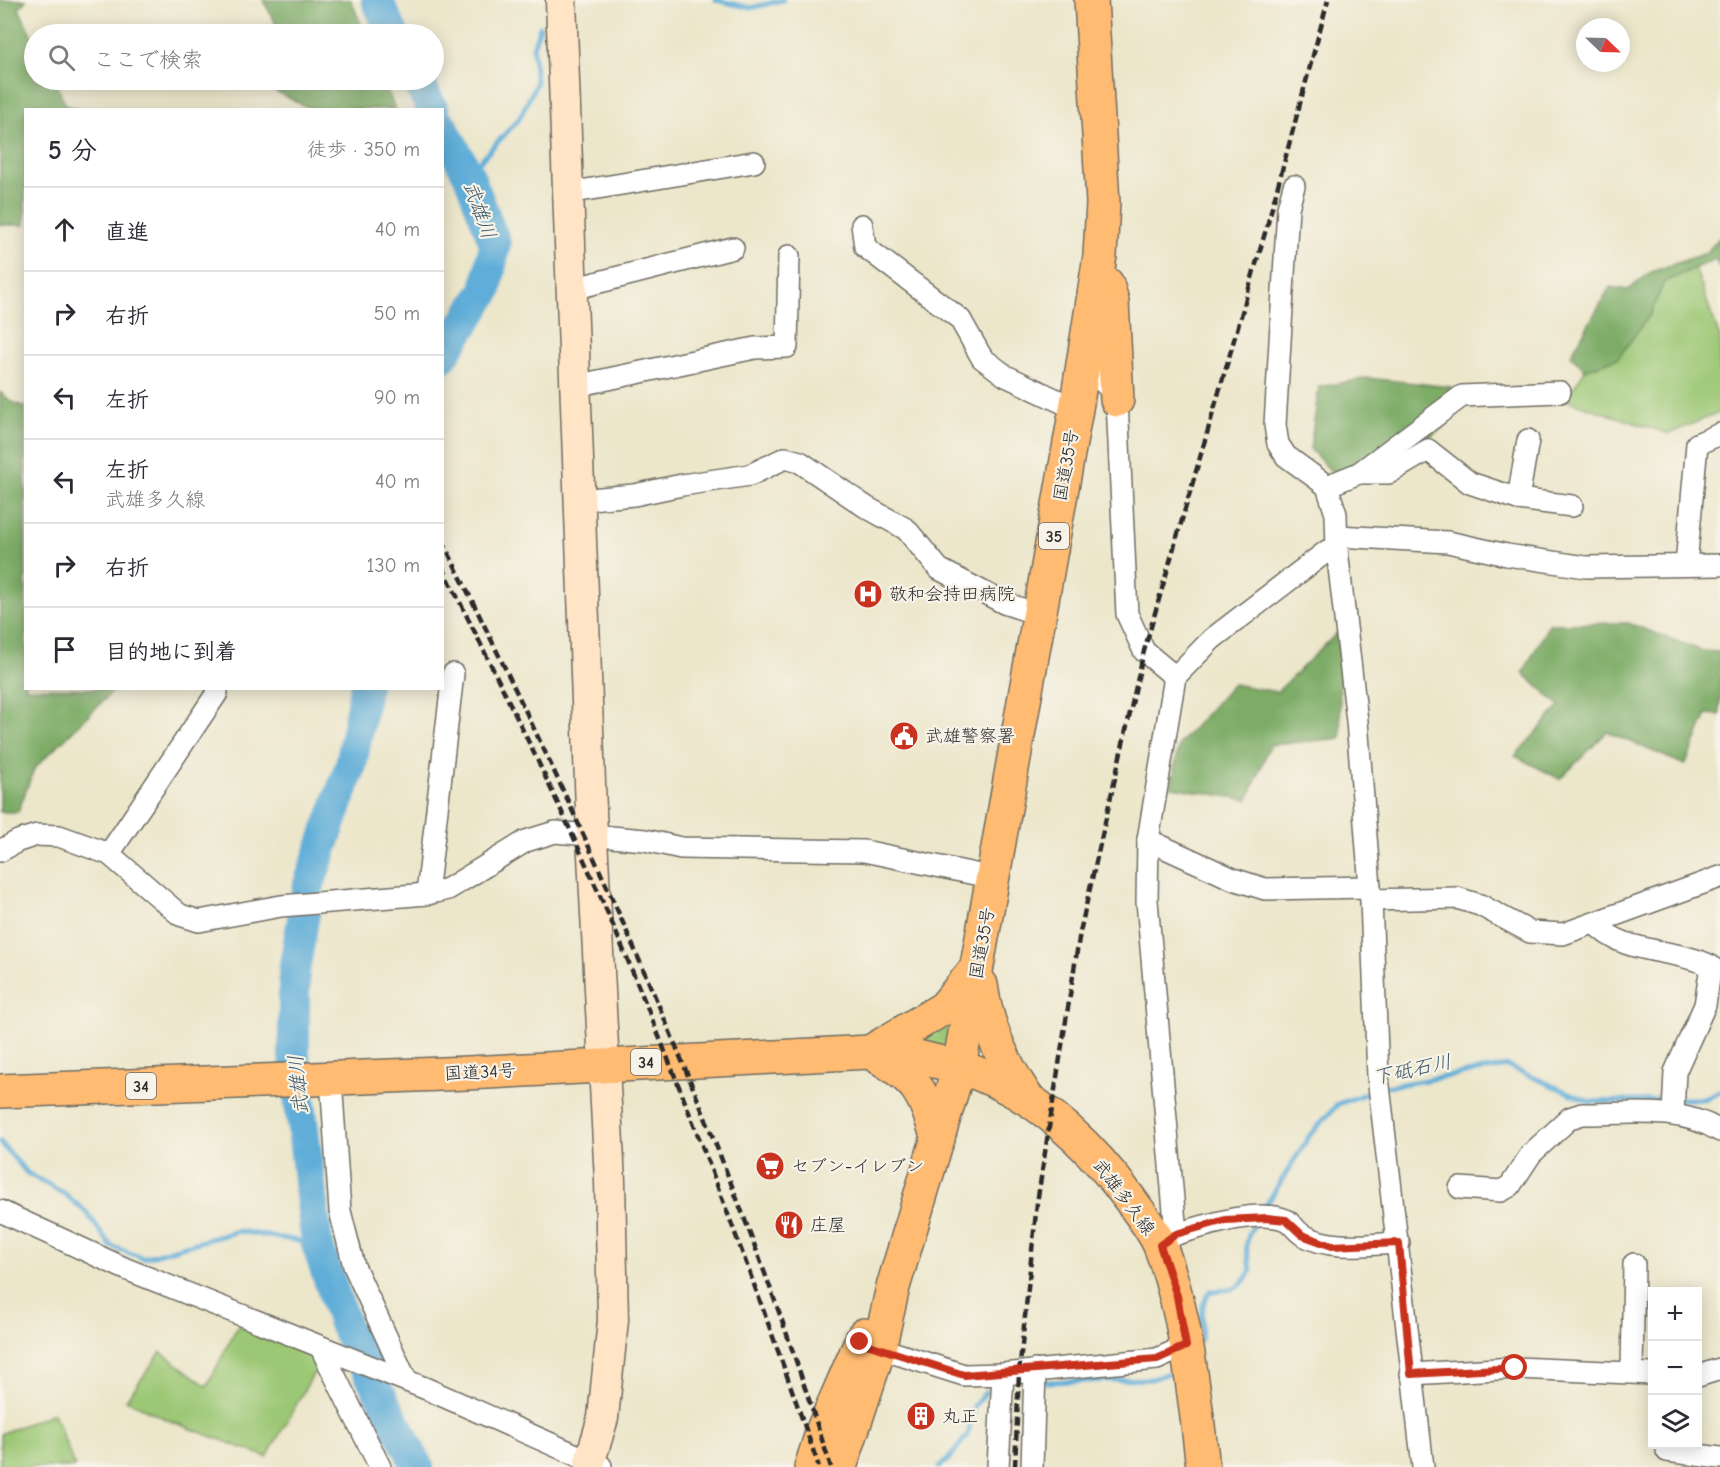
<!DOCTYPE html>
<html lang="ja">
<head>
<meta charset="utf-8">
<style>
  :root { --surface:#fff; --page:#f7f7f7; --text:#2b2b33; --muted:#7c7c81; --line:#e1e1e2 }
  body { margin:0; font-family:"Comic Neue","Klee One",sans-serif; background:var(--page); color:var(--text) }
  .controls { position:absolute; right:18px; bottom:18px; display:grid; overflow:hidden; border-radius:0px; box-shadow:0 3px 15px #0003 }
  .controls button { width:54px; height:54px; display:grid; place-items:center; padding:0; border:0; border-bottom:2px solid var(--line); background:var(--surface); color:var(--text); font:30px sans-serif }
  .compass { position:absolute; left:1576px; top:18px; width:54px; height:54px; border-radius:50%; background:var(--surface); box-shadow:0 3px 15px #0003; rotate:113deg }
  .stop { position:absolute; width:18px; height:18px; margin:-14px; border:4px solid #c8321e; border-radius:50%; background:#fff }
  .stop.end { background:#c8321e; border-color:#fff; box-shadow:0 2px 6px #0008 }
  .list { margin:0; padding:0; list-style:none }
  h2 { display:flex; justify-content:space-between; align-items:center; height:78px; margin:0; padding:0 24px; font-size:26px }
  h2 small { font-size:20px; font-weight:400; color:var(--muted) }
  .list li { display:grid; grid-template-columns:39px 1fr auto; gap:18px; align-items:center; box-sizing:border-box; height:84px; padding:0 24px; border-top:2px solid var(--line) }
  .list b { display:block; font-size:22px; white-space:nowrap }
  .list p { margin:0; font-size:20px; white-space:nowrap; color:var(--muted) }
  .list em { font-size:20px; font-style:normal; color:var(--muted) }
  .icon { flex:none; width:33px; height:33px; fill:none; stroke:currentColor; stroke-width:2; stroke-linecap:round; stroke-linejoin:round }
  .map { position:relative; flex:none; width:1720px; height:1467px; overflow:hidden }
  .search { position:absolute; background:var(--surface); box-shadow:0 3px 15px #0003; left:24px; top:24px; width:420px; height:66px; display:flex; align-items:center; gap:15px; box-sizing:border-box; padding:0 21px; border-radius:33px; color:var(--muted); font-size:22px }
  .panel { position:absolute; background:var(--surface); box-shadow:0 3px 15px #0003; left:24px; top:108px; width:420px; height:582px; border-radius:0px }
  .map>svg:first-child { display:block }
  .green { fill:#9cc774; stroke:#647950; stroke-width:1.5 }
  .forest { fill:#7dac66; stroke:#546c48; stroke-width:1.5 }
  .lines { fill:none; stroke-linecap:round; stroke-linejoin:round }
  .stream { stroke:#5fadd8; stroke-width:5 }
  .river { stroke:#5fadd8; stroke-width:32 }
  .street-casing { stroke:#6f6c63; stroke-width:24 }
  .secondary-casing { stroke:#6f6c63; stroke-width:33 }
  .primary-casing { stroke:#6f6c63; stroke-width:36 }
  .highway-casing { stroke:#6f6c63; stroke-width:36 }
  .street { stroke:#fff; stroke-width:21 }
  .secondary { stroke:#ffe4c6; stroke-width:30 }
  .primary { stroke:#febb71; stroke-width:33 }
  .highway { stroke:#febb71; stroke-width:33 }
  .rail { stroke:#2b2b2b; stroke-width:4.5; stroke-dasharray:9 4.5; stroke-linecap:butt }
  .route { stroke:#c8321e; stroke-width:8 }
  .labels { text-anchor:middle; stroke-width:4.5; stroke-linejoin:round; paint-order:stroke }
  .shield { fill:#f7f3e8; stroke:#686764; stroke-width:1.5 }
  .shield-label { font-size:16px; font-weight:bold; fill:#2b2b2b }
  .street-label { font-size:18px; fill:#2b2b2b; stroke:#f7f3e8 }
  .poi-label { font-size:18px; fill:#2b2b2b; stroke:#f7f3e8; text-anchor:start }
  .water-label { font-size:20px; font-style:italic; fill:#3d5868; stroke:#f7f3e8 }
</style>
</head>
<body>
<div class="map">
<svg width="1720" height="1467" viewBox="0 0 1720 1467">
  <rect width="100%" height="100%" fill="#f7f3e8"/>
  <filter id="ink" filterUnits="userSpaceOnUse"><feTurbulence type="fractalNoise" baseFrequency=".0167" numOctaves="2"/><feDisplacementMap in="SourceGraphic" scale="12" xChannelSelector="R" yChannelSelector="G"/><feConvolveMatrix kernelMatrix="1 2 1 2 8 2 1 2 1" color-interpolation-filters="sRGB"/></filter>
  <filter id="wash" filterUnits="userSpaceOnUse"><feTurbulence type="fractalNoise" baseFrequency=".008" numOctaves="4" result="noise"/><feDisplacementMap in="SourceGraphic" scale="24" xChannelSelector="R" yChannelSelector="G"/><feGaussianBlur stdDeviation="1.35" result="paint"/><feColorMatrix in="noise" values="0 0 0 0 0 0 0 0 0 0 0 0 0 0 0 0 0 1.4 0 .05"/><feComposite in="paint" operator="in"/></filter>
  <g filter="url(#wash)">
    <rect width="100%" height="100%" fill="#ece6ca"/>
    <g class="green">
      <path d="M1695,268L1720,338V412L1669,434L1565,400L1585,370L1618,357L1651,313L1664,282Z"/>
      <path d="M956,1008L949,1045L945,1049L912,1040Z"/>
      <path d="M238,1325L321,1360L267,1457L170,1421L126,1400L161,1352L207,1386Z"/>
      <path d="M54,1413L75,1467H0V1434Z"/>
    </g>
    <g class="forest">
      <path d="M0,0H26L19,9L34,41V80H54L66,105L80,109L26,110L25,225H0Z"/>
      <path d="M263,0H351L365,34H274L276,24Z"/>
      <path d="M263,80H383L395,109H311L262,85Z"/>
      <path d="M1720,237V269L1715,259L1664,282L1651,313L1618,358L1585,370L1571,355L1610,287L1628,290L1651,272L1706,253Z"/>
      <path d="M1368,378L1451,387L1448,423L1394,465L1332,472L1310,449L1319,387Z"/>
      <path d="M0,392L12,402L25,407L26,688L115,689L34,769L18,812H0Z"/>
      <path d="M1628,623L1703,651L1720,652V715L1707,714L1685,765L1607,732L1560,779L1515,756L1560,706L1523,673L1549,624Z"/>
      <path d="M1338,632L1341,738L1270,745L1248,800L1171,787L1179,744L1233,684L1277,692Z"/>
    </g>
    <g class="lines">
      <g class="stream">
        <path d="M716,0L751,8L783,0"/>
        <path d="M468,174L519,119L536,84L533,47L540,27"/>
        <path d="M1385,1087L1507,1066L1590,1102L1669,1100"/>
        <path d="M1679,1099H1704L1720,1091"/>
        <path d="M0,1142L27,1173L65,1194L87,1213L111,1246L143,1258L238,1231L317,1244"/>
        <path d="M1263,1210L1310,1135L1338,1104L1373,1091"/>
        <path d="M1201,1340L1203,1305L1210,1291C1233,1290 1239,1292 1251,1270C1245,1251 1244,1240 1255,1223"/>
        <path d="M1046,1382L1152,1379L1177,1370"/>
        <path d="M939,1467L948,1460L968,1434L974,1406L986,1392"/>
      </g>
      <g class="river">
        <path d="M377,0L393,34"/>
        <path d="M417,80L433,110"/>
        <path d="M442,127L468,174L495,243L486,290L442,357"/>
        <path d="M365,688L351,765L309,884L294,971V1055L317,1244L345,1326L418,1467"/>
      </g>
    </g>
  </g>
  <g filter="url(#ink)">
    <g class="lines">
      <g class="street-casing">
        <g id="street">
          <path d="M1294,186L1288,208L1275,425L1278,444L1286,456L1327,486L1336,514L1337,550L1357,721L1371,900L1378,1077L1423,1467"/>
          <path d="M568,193L754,162"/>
          <path d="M862,225L865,247L960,319L982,358L1006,376L1076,409"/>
          <path d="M572,289L733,248"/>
          <path d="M1082,375C1101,376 1108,385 1117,400L1127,614L1144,651L1175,677"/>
          <path d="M575,386L755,348L787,347L789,256"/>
          <path d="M1359,473L1462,396L1560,392"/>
          <path d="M1327,486L1359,473H1389L1428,450L1470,483L1518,499L1528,440"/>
          <path d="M1518,499L1572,506"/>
          <path d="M579,500L634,495L682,485L750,475L785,458L800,462L866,507L906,529L939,569L1004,603L1040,615"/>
          <path d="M1337,536L1448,542L1507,555L1586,567L1720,565"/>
          <path d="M1686,565L1697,444L1720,434"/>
          <path d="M1148,840L1233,879L1265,889L1370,887"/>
          <path d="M0,851L18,841L37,835L59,836L109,854L180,915L199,921L281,906L427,894L448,889L526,841L555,832L645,840L681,848L864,851L994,878"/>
          <path d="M109,854L217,693"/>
          <path d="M427,894L453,674"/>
          <path d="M1371,900L1457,898L1480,905L1530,932L1563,934L1720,877"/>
          <path d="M1595,923C1622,955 1676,948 1711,966L1705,1005L1675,1072L1673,1114"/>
          <path d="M331,1079L340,1211L354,1266L406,1380"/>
          <path d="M1460,1188L1501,1191L1510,1186L1531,1154L1570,1118L1582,1114C1628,1114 1679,1106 1720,1131"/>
          <path d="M0,1211L126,1269L427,1389L601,1466"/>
          <path d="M1176,1234C1205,1226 1257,1208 1286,1220C1292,1223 1297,1232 1303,1235C1332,1251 1367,1244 1399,1243"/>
          <path d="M1160,1245L1176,1234L1147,901L1148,840L1175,677L1212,639L1327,551L1337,550"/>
          <path d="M869,1345L964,1375L1003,1374L998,1467"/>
          <path d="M321,1348L380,1467"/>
          <path d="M1632,1372L1634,1264"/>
          <path d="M1003,1374L1157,1359L1186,1346"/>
          <path d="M1411,1374L1515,1368L1652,1374"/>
          <path d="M1698,1376L1720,1369"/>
          <path d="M1668,1444L1667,1451L1720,1458"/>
          <path d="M1032,1467L1035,1370"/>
        </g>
      </g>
      <g class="secondary-casing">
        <path id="secondary" d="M561,0L592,837L610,1181L613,1320L603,1418L590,1461"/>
      </g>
      <g class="primary-casing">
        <path id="primary" d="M959,1067C1031,1089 1085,1138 1129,1198C1140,1214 1154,1230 1161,1248C1187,1318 1194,1393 1203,1467"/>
      </g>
      <g class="highway-casing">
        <g id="highway">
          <path d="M1107,284L1112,301L1117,400"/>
          <path d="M981,985C987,1027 1002,1060 1025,1095"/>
          <path d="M870,1052L944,1008L976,969"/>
          <path d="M875,1055C919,1080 923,1092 938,1139"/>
          <path d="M0,1091L468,1073L870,1052L905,1054L959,1067"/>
          <path d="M811,1467L824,1427L864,1335"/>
          <path d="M840,1467L879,1349L893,1287L959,1067L1076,409L1100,256L1103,203L1091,0"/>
        </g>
      </g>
      <use href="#street" class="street"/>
      <use href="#secondary" class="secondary"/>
      <use href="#primary" class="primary"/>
      <use href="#highway" class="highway"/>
      <g class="rail">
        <path d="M442,540C566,788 682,1042 776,1304C796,1358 813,1413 831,1467"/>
        <path d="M442,566C502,687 562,807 615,930C690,1107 756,1286 819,1467"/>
        <path d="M1015,1467L1019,1373L1037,1203L1080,932L1144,651L1267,226L1328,0"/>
      </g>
    </g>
  </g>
  <g class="lines" filter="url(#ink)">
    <path class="route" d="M860,1342L964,1375L1157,1359L1186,1346L1177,1296L1160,1245L1176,1234L1225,1220L1267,1218L1286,1220L1302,1235L1332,1246L1399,1243L1411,1374L1515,1368"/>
  </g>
  <defs>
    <g id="hospital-disc" transform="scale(1.5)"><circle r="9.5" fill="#c8321e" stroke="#f7f3e8"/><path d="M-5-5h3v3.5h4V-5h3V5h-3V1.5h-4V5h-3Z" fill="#fff"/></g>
    <g id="civic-disc" transform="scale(1.5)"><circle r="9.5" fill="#c8321e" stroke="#f7f3e8"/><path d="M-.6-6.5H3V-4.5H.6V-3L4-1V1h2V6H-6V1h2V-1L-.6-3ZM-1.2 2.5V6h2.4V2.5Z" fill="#fff"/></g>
    <g id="supermarket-disc" transform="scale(1.5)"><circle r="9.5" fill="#c8321e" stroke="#f7f3e8"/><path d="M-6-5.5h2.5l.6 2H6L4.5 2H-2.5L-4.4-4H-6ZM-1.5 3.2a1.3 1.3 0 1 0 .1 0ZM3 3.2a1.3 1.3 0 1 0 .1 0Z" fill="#fff"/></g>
    <g id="restaurant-disc" transform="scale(1.5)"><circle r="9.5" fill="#c8321e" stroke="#f7f3e8"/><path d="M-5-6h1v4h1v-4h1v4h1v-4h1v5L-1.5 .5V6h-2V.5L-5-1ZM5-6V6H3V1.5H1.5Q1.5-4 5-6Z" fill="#fff"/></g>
    <g id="building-disc" transform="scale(1.5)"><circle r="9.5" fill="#c8321e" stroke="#f7f3e8"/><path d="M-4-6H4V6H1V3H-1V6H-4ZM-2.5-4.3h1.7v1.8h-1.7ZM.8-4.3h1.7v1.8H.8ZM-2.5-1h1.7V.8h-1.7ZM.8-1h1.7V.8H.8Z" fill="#fff"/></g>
  </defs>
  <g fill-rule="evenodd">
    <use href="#hospital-disc" x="868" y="594"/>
    <use href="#civic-disc" x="904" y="736"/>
    <use href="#supermarket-disc" x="770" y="1166"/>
    <use href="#restaurant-disc" x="789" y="1225"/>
    <use href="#building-disc" x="921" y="1416"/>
  </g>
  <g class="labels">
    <g class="shield">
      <rect x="1039" y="523" width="30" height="26" rx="4.5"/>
      <rect x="631" y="1049" width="30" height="26" rx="4.5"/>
      <rect x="126" y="1073" width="30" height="26" rx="4.5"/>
    </g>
    <g class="shield-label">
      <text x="1054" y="542">35</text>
      <text x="646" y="1068">34</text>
      <text x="141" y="1092">34</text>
    </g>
    <g class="street-label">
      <text transform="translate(1066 465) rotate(-80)" y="6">国道35号</text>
      <text transform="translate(982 943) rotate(-80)" y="6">国道35号</text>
      <text transform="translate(480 1072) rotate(-3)" y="6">国道34号</text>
      <text transform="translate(1124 1197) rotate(53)" y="6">武雄多久線</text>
    </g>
    <g class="poi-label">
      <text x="889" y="600">敬和会持田病院</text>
      <text x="925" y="742">武雄警察署</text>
      <text x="791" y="1172">セブン-イレブン</text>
      <text x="810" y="1231">庄屋</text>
      <text x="942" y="1422">丸正</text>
    </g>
    <g class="water-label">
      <text transform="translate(480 210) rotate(70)" y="7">武雄川</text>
      <text transform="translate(1412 1069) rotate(-12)" y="7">下砥石川</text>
      <text transform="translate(298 1085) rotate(-96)" y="7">武雄川</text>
    </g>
  </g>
</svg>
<div class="controls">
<button>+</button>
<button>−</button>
<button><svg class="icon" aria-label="layers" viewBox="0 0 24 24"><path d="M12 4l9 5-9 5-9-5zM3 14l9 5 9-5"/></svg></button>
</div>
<svg class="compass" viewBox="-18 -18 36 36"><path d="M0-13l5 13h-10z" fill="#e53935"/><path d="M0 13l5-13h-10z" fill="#7c7c81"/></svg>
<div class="stop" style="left:1515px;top:1368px"></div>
<div class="stop end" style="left:860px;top:1342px"></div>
<div class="search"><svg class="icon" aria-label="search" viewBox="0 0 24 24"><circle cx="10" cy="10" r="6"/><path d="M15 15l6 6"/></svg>ここで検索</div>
<section class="panel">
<h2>5 分<small>徒歩 · 350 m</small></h2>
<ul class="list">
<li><svg class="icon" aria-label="ahead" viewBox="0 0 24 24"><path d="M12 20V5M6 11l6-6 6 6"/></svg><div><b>直進</b></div><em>40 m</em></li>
<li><svg class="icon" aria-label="right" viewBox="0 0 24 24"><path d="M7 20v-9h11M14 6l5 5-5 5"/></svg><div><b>右折</b></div><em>50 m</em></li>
<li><svg class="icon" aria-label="left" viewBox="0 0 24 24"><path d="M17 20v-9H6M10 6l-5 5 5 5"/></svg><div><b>左折</b></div><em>90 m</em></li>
<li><svg class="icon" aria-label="left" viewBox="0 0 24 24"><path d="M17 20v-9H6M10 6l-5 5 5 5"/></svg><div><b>左折</b><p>武雄多久線</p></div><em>40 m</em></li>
<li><svg class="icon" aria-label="right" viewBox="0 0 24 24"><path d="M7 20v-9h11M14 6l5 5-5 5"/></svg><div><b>右折</b></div><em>130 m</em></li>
<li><svg class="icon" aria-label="arrive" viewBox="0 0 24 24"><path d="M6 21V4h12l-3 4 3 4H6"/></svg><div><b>目的地に到着</b></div></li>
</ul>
</section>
</div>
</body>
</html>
